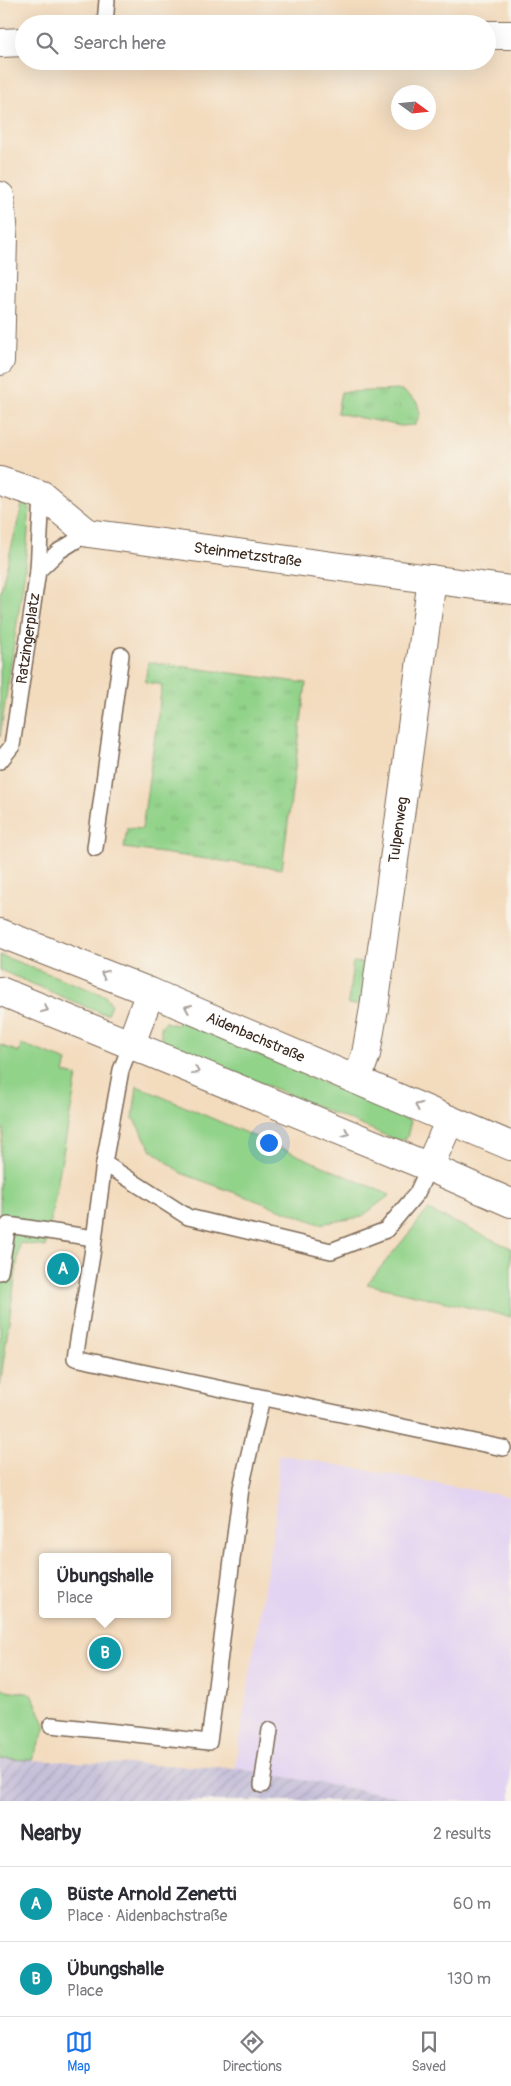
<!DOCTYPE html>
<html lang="en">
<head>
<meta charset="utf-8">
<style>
  :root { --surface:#fff; --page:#f7f7f7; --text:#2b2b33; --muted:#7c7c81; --line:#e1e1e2; --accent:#1a73e8 }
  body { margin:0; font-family:Pangolin,sans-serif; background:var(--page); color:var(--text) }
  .compass { position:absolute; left:391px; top:85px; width:45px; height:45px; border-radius:50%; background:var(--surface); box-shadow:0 5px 20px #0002; rotate:105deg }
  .you { position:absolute; left:268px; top:1142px; width:18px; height:18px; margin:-12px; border:4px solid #fff; border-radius:50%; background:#1a73e8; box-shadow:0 0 0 8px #1a73e833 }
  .badge { display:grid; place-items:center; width:32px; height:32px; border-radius:50%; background:var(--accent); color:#fff; font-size:16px; font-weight:700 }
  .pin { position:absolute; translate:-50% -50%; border:2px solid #fff; box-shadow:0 1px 5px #0006 }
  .popup { position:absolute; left:39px; top:1553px; width:132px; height:65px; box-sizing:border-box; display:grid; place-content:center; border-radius:5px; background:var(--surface); filter:drop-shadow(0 1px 4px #0005); font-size:16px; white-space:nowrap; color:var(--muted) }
  .popup b { font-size:19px; color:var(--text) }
  .popup::after { content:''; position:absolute; left:50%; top:100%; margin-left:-10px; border:10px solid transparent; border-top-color:var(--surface) }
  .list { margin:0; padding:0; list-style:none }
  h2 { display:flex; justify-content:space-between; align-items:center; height:65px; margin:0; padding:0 20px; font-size:21px }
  h2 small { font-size:16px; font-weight:400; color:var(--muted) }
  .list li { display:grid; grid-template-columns:32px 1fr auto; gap:15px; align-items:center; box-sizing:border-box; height:75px; padding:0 20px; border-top:1px solid var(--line) }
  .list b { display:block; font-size:19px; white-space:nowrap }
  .list p { margin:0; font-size:16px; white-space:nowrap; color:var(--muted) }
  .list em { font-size:16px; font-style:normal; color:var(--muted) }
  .icon { flex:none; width:28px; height:28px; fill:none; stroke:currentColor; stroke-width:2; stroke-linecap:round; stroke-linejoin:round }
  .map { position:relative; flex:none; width:511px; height:1801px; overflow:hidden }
  .search { position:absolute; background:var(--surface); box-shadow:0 5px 20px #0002; left:15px; right:15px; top:15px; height:55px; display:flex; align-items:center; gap:12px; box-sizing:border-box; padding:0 18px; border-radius:28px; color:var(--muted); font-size:19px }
  .sheet { height:215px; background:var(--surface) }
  nav { display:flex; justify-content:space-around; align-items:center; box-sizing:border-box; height:70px; border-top:1px solid var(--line); background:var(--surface); font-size:14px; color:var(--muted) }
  nav a { display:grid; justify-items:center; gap:2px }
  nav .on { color:var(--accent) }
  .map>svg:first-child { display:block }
  .built { fill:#e3d3f2 }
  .industrial { fill:url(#industrial-furrows) }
  .green { fill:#92d38a; stroke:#667e54 }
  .park { fill:url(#park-tufts); stroke:#667e54 }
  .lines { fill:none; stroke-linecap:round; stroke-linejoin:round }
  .lane-casing { stroke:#7b6856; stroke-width:18 }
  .street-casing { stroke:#7b6856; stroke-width:30 }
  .secondary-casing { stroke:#7b6856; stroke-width:30 }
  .lane { stroke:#fff; stroke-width:15 }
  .street { stroke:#fff; stroke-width:28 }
  .secondary { stroke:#fff; stroke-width:28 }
  .oneway { stroke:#a79f9a }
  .labels { text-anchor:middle; stroke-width:4; stroke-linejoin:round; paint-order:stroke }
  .street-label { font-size:15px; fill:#3b2a1e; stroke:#f7f3e8 }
</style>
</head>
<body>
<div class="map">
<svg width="511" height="1801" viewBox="0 0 511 1801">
  <defs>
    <pattern id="industrial-furrows" width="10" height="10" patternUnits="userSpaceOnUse" patternTransform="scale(1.25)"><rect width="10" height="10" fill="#c6c0da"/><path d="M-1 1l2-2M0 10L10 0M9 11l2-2" fill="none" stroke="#aba5bb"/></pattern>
    <pattern id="park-tufts" width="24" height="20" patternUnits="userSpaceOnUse" patternTransform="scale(1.25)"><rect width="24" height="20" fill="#92d38a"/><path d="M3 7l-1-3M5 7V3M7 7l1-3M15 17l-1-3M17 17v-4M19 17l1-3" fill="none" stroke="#7fb577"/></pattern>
  </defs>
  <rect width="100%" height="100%" fill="#f7f3e8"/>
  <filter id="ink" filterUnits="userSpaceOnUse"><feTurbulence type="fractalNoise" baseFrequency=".02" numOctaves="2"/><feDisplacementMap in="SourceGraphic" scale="10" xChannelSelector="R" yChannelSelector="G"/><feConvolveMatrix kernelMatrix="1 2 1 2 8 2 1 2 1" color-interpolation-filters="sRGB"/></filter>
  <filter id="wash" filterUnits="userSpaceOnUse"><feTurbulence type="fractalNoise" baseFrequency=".0096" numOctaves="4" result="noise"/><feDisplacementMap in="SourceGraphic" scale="20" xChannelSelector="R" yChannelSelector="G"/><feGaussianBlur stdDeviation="1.12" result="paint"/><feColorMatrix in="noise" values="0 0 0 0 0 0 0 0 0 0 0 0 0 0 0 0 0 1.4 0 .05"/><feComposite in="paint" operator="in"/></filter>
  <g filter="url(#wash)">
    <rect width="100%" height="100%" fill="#f3dbbe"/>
    <path class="built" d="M278,1454L511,1497V1801H423L235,1768L276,1513Z"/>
    <path class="industrial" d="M0,1759L235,1768L423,1801H0Z"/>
    <g class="green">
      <path d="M24,497L30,509L24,576L0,737V593Z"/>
      <path d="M0,955L106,996L111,1004L107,1014L98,1012L0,970Z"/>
      <path d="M353,962L367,963L362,1006L348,1004Z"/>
      <path d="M181,1021L411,1121L407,1137L399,1141L161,1041V1027L165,1022L176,1025Z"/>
      <path d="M22,1044L67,1061L64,1073L77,1076L46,1247L20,1243L0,1386V1152L4,1129L0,1128V1045L19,1052Z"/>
      <path d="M137,1086L390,1195L361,1217L320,1224L181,1173L151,1149L133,1118Z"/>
      <path d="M428,1210L511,1248V1317L367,1284Z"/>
      <path d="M0,1689L32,1694L46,1727L32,1760L0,1759Z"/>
    </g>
    <g class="park">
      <path d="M402,390L417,402L420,414L415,425L401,426L337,413L341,392Z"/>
      <path d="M148,662L306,683L282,869L124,848L127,828L142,829L162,685L145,682Z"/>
    </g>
  </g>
  <g filter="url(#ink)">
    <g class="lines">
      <g class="lane-casing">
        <g id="lane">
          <path d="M105,24L107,0"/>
          <path d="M38,571L42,495"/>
          <path id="s1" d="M0,761L12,746L38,571L59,551L88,533"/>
          <path d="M95,848L121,655"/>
          <path d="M131,1044L121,1070L104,1163L188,1217L331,1251L386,1230L417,1193L429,1167"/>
          <path d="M104,1163L92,1255L75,1358L503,1448"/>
          <path d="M0,1272L8,1225L94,1238"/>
          <path d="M51,1725L209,1742L241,1488L262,1398"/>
          <path d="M262,1785L270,1730"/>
        </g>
      </g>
      <g class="street-casing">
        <g id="street">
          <path d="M487,35H511"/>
          <path d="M0,43L24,42"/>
          <path id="s2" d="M0,481L42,495L88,533L511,590"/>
          <path id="s3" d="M357,1080L366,1054L374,1008L432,579"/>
        </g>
      </g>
      <g class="secondary-casing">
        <g id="secondary">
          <path d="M0,196L3,238L0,361"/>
          <path id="s4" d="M0,933L150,992L511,1146"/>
          <path d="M0,991L429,1167L511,1203"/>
          <path d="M131,1044L150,992"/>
          <path d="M429,1167L450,1120"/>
        </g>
      </g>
      <use href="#lane" class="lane"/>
      <use href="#street" class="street"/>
      <use href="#secondary" class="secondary"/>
    </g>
    <defs><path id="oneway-chevron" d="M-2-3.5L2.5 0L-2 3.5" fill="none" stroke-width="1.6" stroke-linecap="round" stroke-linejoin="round" transform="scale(1.25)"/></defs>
    <g class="oneway">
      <use href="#oneway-chevron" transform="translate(104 974) rotate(-158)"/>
      <use href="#oneway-chevron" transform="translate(188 1008) rotate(-157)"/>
      <use href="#oneway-chevron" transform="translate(45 1009) rotate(22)"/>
      <use href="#oneway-chevron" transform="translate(196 1071) rotate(22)"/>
      <use href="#oneway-chevron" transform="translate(418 1106) rotate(-157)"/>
      <use href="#oneway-chevron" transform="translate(346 1133) rotate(22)"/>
    </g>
  </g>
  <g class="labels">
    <g class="street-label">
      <text dy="5" stroke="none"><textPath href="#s2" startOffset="265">Steinmetzstraße</textPath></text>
      <text dy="5" stroke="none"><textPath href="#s1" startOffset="128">Ratzingerplatz</textPath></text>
      <text dy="5" stroke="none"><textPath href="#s3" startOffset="254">Tulpenweg</textPath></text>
      <text dy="5" stroke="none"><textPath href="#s4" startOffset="276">Aidenbachstraße</textPath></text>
    </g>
  </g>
</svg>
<svg class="compass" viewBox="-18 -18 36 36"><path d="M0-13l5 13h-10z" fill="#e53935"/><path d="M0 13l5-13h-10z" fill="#7c7c81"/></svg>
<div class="you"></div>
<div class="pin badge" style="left:63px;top:1269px;background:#0f9aa8">A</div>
<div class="pin badge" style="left:105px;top:1653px;background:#0f9aa8">B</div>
<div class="popup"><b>Übungshalle</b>Place</div>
<div class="search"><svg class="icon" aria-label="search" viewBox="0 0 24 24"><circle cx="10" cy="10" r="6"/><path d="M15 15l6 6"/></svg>Search here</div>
</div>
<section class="sheet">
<h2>Nearby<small>2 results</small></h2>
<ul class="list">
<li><span class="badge" style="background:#0f9aa8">A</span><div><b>Büste Arnold Zenetti</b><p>Place · Aidenbachstraße</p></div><em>60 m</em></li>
<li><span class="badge" style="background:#0f9aa8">B</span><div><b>Übungshalle</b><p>Place</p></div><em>130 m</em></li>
</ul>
</section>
<nav>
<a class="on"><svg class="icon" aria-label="map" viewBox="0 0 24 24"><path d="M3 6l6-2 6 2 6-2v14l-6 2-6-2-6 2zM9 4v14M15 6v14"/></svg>Map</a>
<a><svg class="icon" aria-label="directions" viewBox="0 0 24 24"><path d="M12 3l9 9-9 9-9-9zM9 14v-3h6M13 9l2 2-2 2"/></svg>Directions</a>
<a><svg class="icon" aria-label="saved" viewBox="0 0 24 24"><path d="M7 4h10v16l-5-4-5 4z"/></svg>Saved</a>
</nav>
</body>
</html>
